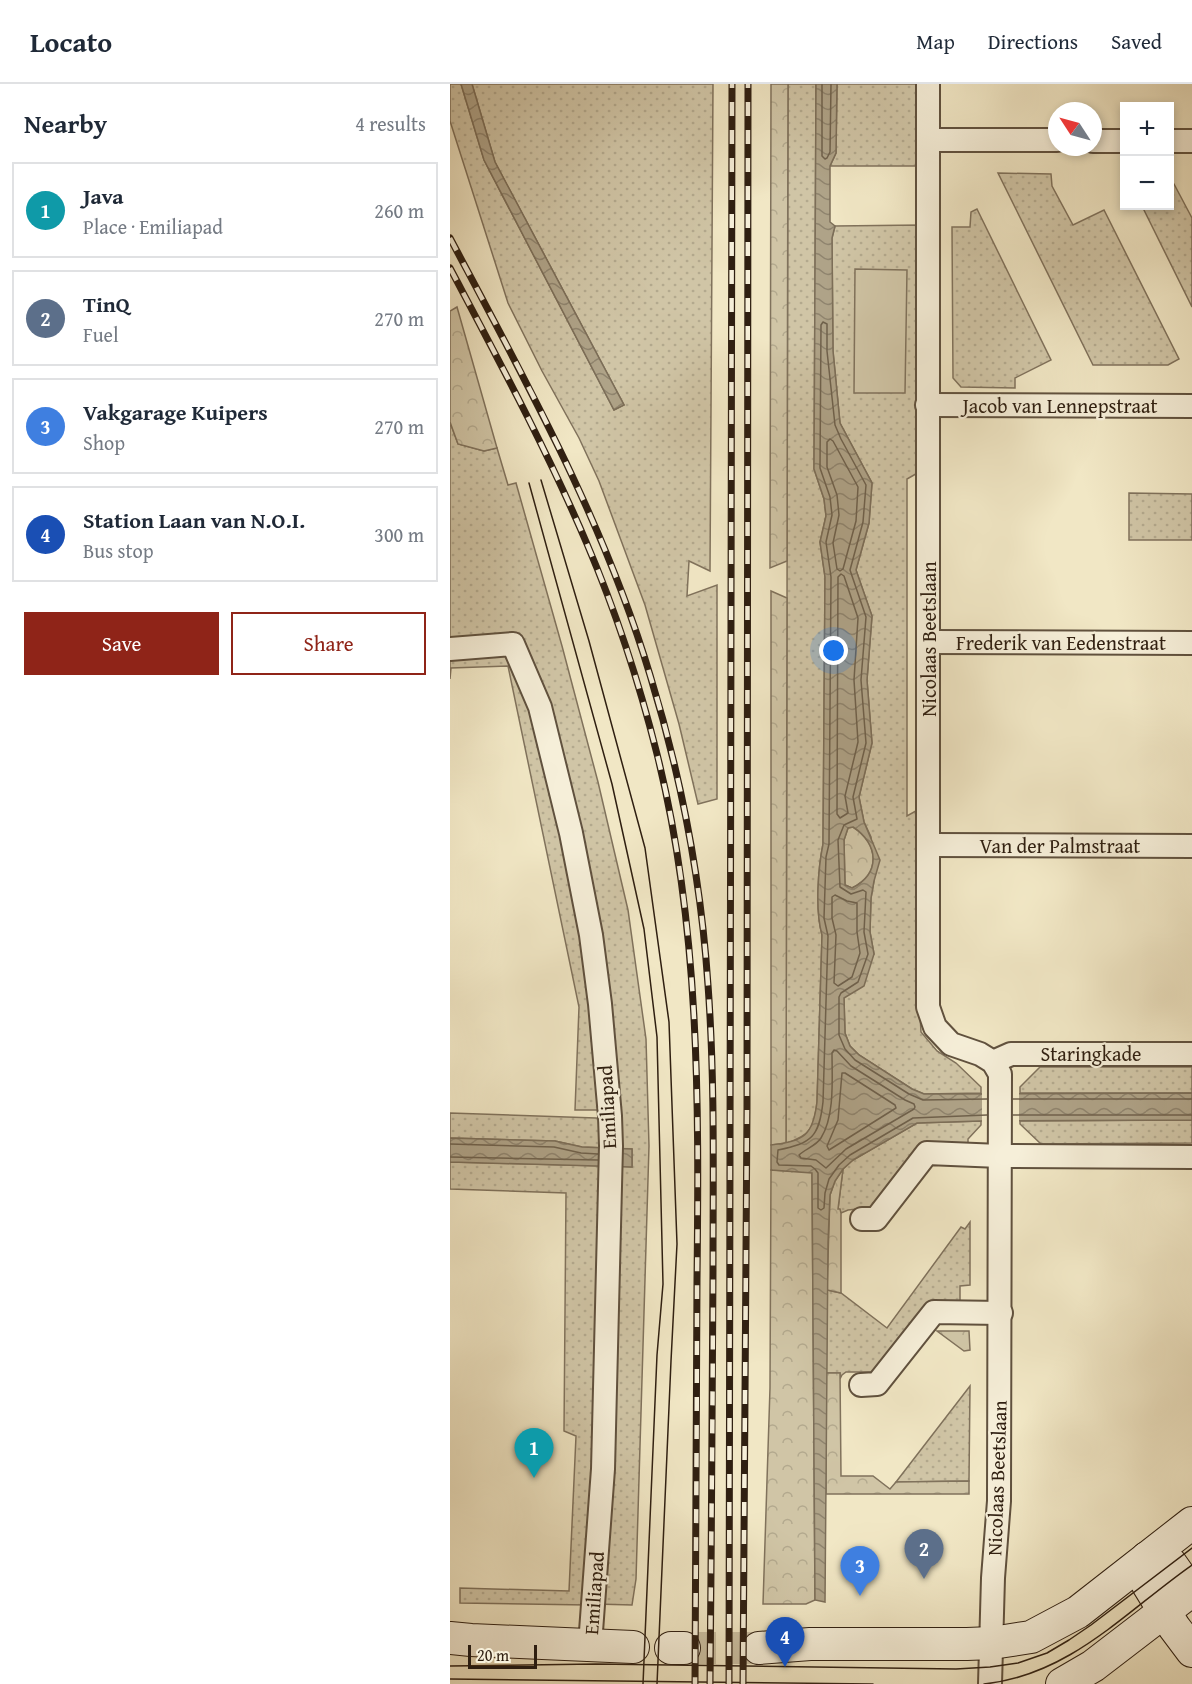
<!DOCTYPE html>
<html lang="en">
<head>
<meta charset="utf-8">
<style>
  :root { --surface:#fff; --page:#f6f6f7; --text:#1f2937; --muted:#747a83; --line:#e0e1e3; --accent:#8f2418 }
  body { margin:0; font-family:"Gentium Book Plus",serif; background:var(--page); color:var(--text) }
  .controls { position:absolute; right:18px; top:18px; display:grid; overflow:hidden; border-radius:0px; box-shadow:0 3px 9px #0003 }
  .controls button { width:54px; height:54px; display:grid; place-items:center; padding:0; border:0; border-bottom:2px solid var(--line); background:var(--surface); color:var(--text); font:30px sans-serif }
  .compass { position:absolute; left:598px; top:18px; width:54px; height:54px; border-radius:50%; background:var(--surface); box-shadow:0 3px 9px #0003; rotate:306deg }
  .scale { position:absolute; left:18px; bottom:15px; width:69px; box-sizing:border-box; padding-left:6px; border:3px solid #2f1f11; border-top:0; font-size:16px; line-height:21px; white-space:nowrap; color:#2f1f11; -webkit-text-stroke:4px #f6efd9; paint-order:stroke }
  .you { position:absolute; left:384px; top:567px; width:21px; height:21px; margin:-15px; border:4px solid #fff; border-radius:50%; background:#1a73e8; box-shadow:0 0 0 9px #1a73e833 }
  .badge { display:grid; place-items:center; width:39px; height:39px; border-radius:50%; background:var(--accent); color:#fff; font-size:20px; font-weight:700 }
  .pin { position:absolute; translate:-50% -50px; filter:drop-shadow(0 2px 3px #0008) }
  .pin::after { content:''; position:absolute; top:32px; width:21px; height:18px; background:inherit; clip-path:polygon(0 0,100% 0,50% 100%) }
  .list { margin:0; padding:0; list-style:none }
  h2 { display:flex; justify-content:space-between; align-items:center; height:78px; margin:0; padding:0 24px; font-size:26px }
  h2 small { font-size:20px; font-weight:400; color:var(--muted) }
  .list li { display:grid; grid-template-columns:39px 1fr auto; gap:18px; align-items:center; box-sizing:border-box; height:96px; margin:0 12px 12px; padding:0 12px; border:2px solid var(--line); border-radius:0px }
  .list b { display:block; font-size:22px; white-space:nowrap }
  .list p { margin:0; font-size:20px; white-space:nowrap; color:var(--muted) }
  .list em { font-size:20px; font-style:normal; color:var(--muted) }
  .actions { display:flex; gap:12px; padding:18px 24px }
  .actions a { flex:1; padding:14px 0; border:2px solid var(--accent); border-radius:0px; text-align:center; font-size:21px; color:var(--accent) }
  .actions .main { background:var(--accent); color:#fff }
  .map { position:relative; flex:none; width:742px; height:1600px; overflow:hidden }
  header { display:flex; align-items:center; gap:36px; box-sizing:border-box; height:84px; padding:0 30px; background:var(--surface); border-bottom:2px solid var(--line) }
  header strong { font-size:28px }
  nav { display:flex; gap:33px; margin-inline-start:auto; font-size:21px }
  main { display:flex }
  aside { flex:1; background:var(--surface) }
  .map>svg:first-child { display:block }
  .grass { fill:url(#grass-dots); stroke:#80725c; stroke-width:1.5 }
  .forest { fill:url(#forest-crowns); stroke:#80725c; stroke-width:1.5 }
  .pitch { fill:#d0c5a6; stroke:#80725c; stroke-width:1.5 }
  .water { fill:url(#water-waves); stroke:#7c6e58; stroke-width:1.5; fill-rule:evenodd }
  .pier { fill:#f1e7c5 }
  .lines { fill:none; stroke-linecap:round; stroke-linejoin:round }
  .shore { stroke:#6f614c; stroke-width:1.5 }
  .secondary-tunnel { stroke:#cabfa1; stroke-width:32; stroke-dasharray:32 16; stroke-linecap:butt }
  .minor-casing { stroke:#60513e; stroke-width:26 }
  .secondary-casing { stroke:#2f1f11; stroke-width:34 }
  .minor { stroke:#f6efd9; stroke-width:22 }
  .secondary { stroke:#f6efd9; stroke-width:32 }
  .tram { stroke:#2f1f11; stroke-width:1.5 }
  .rail-casing { stroke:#2f1f11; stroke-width:7 }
  .rail { stroke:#f6efd9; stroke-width:4.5; stroke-dasharray:14; stroke-linecap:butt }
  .labels { text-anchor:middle; stroke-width:4.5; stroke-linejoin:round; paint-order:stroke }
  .street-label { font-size:20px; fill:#2f1f11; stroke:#f6efd9 }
</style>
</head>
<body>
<header>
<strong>Locato</strong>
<nav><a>Map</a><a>Directions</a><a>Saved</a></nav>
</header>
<main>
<aside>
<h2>Nearby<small>4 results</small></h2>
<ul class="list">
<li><span class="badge" style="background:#0f9aa8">1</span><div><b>Java</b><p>Place · Emiliapad</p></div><em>260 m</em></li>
<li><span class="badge" style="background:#5c6f8a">2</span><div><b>TinQ</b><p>Fuel</p></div><em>270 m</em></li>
<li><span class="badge" style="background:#3f7fe0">3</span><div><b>Vakgarage Kuipers</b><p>Shop</p></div><em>270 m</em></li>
<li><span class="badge" style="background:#1a4fb4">4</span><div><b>Station Laan van N.O.I.</b><p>Bus stop</p></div><em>300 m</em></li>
</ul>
<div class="actions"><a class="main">Save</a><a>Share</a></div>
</aside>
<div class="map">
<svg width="742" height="1600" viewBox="0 0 742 1600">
  <defs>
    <pattern id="grass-dots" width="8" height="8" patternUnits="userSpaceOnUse" patternTransform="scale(1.5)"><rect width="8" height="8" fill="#d0c5a6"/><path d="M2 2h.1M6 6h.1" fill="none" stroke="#b3a98e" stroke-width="1.8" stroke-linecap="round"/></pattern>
    <pattern id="forest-crowns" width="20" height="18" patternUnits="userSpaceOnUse" patternTransform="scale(1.5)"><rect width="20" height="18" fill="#d0c5a6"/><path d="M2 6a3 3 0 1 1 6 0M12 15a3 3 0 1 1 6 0" fill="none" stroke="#b3a98e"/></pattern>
    <pattern id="water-waves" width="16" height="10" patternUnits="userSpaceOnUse" patternTransform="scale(1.5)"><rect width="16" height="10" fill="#afa388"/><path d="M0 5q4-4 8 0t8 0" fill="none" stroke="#8f846e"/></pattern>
  </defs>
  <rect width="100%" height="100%" fill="#f1e7c5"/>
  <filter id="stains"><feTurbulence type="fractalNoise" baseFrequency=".00333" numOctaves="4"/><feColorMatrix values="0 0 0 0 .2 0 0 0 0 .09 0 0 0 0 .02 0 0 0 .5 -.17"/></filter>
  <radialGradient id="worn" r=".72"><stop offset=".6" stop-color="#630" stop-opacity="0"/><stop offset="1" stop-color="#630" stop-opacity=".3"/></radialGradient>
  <g class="grass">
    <path d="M0,0H11L34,76L164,326L174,321L45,78L22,0H263L260,487L239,477L237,512L267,501V715L248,720L229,640L195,521L149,397L129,354L92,287L58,219L0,37Z"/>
    <path d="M338,0H366L364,385L374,415L376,432L370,458L375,493L373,760C368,785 365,826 372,851L367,1018C364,1043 361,1052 336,1059Z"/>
    <path d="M387,0H470L471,82H380L386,69Z"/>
    <path d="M548,89L601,90L602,102L623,141L654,126L729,275L718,281H643Z"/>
    <path d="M724,100L742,134V223L692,122H720V101Z"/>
    <path d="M527,125L601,276L565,294V304L511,303L503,294L502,143H520L521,128Z"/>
    <path d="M471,141V387L457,395V732L471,724L470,930L471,948L487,967L506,979L531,1003V1009L474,1010L462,1005L409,971L400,962L395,949L394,914L424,870L420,848L421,814L424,797L421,753L414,738L409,713L422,659L417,596L422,532L406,486L419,439L422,399L390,339L383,267L382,154L385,142Z"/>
    <path d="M0,338L8,360L34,367L47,364L58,401L66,399L112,562L148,698L178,826L196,955L199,1062L186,1495L182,1521L146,1520L167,1082L182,1083V1065H167L157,923L73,555L0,560Z"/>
    <path d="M679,409L742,410V456H679Z"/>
    <path d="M60,566L79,610L131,832L152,1026H125L129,923L58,582L1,584L0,595V571Z"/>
    <path d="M590,983H742V1009H570V1003Z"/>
    <path d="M0,1029L146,1034L152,1035L155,1064L132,1063L105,1057L1,1054L0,1056Z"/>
    <path d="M742,1036V1059L591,1060L570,1040V1037Z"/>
    <path d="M531,1037V1041L518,1055V1063L484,1062L427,1123L398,1126L391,1129L390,1126L388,1125L393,1085L403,1076L467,1039Z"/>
    <path d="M0,1078L156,1082L137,1521L10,1519V1504L119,1507L126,1352L114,1347L116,1109L0,1105Z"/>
    <path d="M520,1138V1201L510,1202V1220L423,1288H396L392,1291L390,1295V1289H376L377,1206L391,1209L437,1244L511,1143L515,1145Z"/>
    <path d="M520,1302L519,1397L446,1398Z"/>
  </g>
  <g class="forest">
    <path d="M321,0H338L337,477L320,484Z"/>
    <path d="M7,223L47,364L34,367L8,360L0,338V227Z"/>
    <path d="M321,507L337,514L336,1059L321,1061Z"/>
    <path d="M403,743C429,760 431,789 402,804L395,801L394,756L398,744Z"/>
    <path d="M393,1085L388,1125H390L391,1129V1209L377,1206L380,1111L385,1097Z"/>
    <path d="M321,1086L362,1088L365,1516L356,1520H313L320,1304Z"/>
    <path d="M487,1247H519L520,1266L514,1267Z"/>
    <path d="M376,1289H390L391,1392H423L440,1405L446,1398L519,1397V1410H376Z"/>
  </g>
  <path class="pitch" d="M405,185L457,186L455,309H404Z"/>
  <g class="water">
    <path d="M11,0H22L45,78L174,321L164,326L34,76Z"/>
    <path d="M366,0H387L386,69L380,82V138L385,142L382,154L383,267L390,339L422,399L419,439L406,486L422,532L417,596L422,659L409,713L414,738L430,776L424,797L421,814L420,848L424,870L414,902L394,914L395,949L400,962L409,971L462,1005L474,1010L742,1009V1036L531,1037L467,1039L403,1076L393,1085L385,1097L380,1111L378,1159L375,1518L365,1516L362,1089L321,1086V1061C354,1057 363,1052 367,1018L372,851C365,826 368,785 373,760L375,493L370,458L376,432L374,415L364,385ZM403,743C429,760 431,790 402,804L395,801L394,756L398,744Z"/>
    <path d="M0,1054L105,1057L132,1063L182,1065V1083L0,1078Z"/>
  </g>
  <rect class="pier" x="532" y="1006" width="37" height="34"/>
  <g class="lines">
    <g class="shore">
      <path d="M372,0V72L375,75L377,74L380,68L381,0"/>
      <path d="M380,355L383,357L408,403L406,437L393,485L390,487L387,485L383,459L389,431L387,411L377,383V358Z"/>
      <path d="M391,490L394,492L408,534L404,596L408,658L395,712L398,729L390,734L387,730L388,493Z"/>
      <path d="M385,811L397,817L407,819V848L410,869L402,893L388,902L384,899L386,851L382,834V813Z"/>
      <path d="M384,966L387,967L401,982L455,1016L464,1020L465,1023L464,1025L396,1065L376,1084L366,1076L351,1074L349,1071C355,1065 366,1062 371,1054C385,1032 382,994 382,969Z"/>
      <path d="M392,989H395L445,1021L446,1024L379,1066L377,1062L388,1036Z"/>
      <path d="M563,1015H742"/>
      <path d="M537,1031L463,1034L400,1071L389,1081L379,1095L375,1109L374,1124L371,1126L368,1124V1089L365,1085L361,1082L329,1081L327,1078L328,1066C362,1059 369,1053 373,1018L378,852L374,834L376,773L379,760L381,493L376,458L382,431L380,413L370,384L371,241L373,238L377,240V267L385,341L391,355L416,401L413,438L400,486L416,533L411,596L416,659L403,713L407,735L394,741L388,756L390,803L401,810L413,806L416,808L414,848L418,870L408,898L391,909L389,913V951L395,965L405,976L459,1010L473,1016L537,1015"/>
      <path d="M563,1031H742"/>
      <path d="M0,1060L104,1063L131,1069L148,1070"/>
      <path d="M0,1073L148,1076"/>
    </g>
    <path class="secondary-tunnel" d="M234,1564H309"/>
    <g class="minor-casing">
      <g id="minor">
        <path d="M478,0V923L485,943L501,960L530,970L543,978L550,990L549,1417L543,1494L540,1600"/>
        <path d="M479,56H607"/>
        <path d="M643,57H674"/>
        <path d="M720,57H742"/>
        <path d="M477,321L742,322"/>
        <path d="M479,558L742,559"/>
        <path d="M0,565L63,560L90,623L121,749L141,851L150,920L160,1032L161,1062L153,1385L140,1561"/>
        <path d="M479,761L742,762"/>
        <path d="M543,978L561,970H742"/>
        <path d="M412,1135H426L477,1069L550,1072L742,1073"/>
        <path d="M411,1301L427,1300L484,1228L551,1229"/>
      </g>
    </g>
    <g class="secondary-casing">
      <g id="secondary">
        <path d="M697,1474V1499L724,1543L742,1567"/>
        <path d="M697,1474L721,1480L742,1510"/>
        <path d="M0,1554L21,1556L183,1563"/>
        <path d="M221,1564H234"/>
        <path d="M309,1564L360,1560H517L542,1559L581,1553L628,1528L742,1439"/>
        <path d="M612,1600L643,1582L742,1506"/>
      </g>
    </g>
    <use href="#minor" class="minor"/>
    <use href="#secondary" class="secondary"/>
    <g class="tram">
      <path d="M91,396L139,557L195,764L219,938L227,1160L221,1277L207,1600"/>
      <path d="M79,399L162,700L194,845L207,953L213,1200L207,1271L193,1600"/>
      <path d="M0,1582L146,1580L506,1585L540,1583L568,1579L597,1569L619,1556L641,1541L742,1464"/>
      <path d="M0,1595L423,1600"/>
      <path d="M534,1600C620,1591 675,1528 742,1481"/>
    </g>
    <g class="rail-casing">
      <g id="rail">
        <path d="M0,154C75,296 154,437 200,591C231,692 251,796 258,901C265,996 263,1091 263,1186C263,1324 261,1462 260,1600"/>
        <path d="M0,184C48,275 97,366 137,460C166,528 189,598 207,670C250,842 249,1019 247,1196C247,1330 246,1465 245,1600"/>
        <path d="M279,1600L282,0"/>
        <path d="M293,1600L297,1024L298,0"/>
      </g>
    </g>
    <use href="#rail" class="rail"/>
  </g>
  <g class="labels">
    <g class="street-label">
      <text x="610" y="329">Jacob van Lennepstraat</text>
      <text transform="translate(479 555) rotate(-90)" y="7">Nicolaas Beetslaan</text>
      <text x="611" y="566">Frederik van Eedenstraat</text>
      <text x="610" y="769">Van der Palmstraat</text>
      <text x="641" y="977">Staringkade</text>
      <text transform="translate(157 1023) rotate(-93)" y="7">Emiliapad</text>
      <text transform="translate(547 1394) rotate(-88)" y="7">Nicolaas Beetslaan</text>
      <text transform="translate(144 1509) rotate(-86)" y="7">Emiliapad</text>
    </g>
  </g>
  <rect width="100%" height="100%" filter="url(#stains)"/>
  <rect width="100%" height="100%" fill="url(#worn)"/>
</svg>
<div class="controls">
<button>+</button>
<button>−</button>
</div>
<svg class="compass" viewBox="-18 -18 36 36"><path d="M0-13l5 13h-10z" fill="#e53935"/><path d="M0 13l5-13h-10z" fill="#747a83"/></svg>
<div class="scale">20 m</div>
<div class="you"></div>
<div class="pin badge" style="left:84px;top:1394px;background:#0f9aa8">1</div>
<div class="pin badge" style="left:474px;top:1495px;background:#5c6f8a">2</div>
<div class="pin badge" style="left:410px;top:1512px;background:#3f7fe0">3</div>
<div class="pin badge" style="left:335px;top:1583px;background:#1a4fb4">4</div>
</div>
</main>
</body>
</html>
